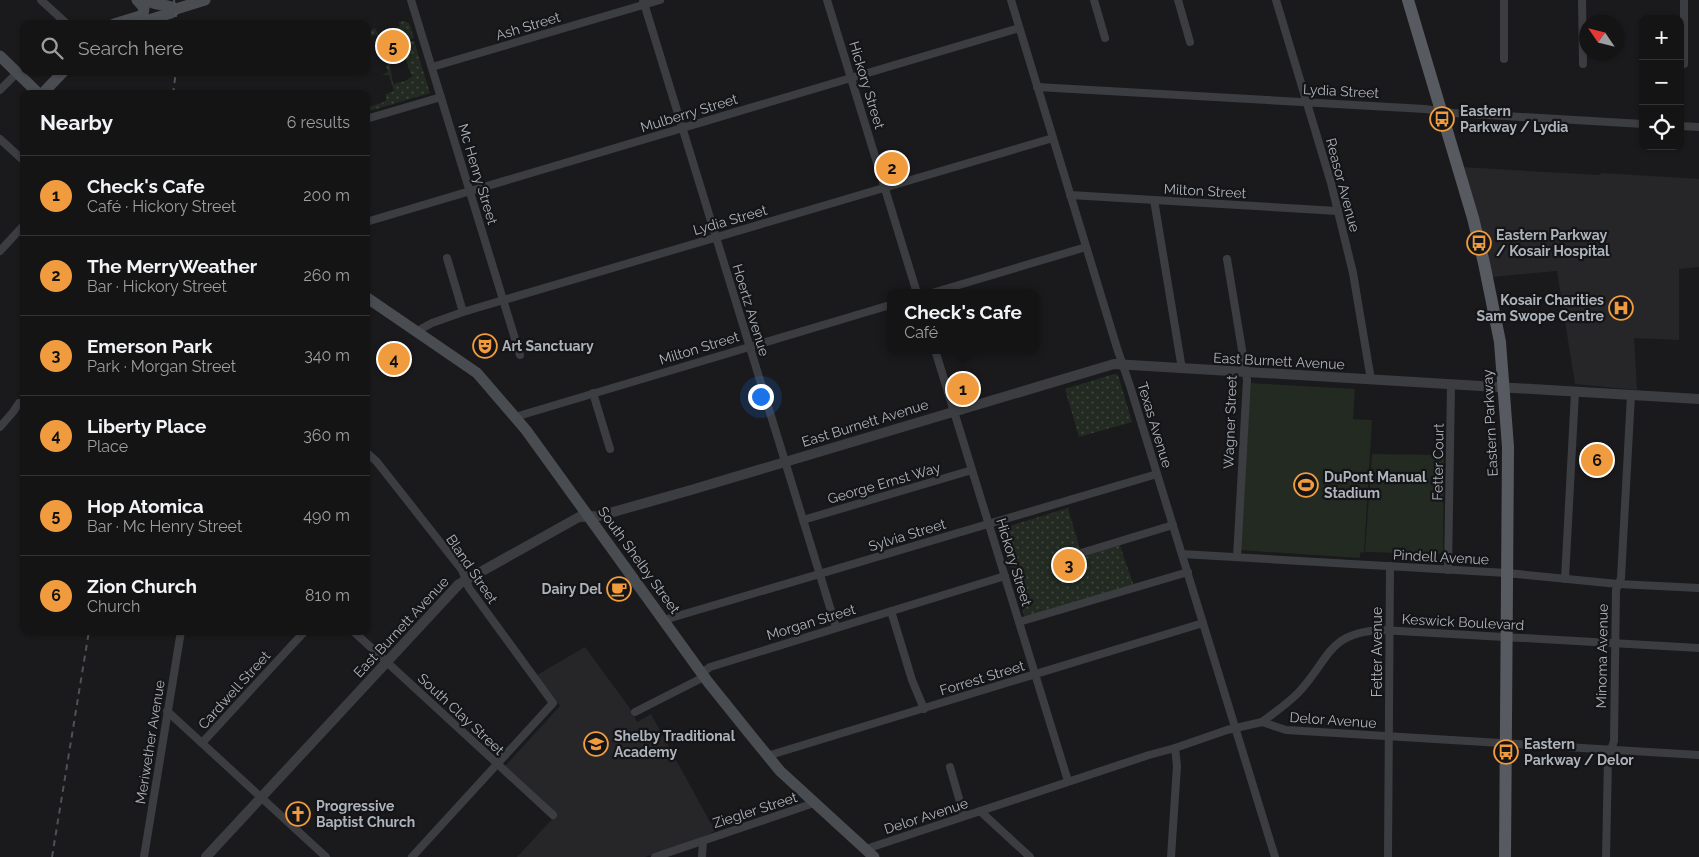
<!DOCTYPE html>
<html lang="en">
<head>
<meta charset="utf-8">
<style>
  :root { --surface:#141415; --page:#212122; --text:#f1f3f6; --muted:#9d9ea0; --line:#333334; --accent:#f09c3e }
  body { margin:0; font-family:Raleway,sans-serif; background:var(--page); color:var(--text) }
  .controls { position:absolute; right:15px; top:15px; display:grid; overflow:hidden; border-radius:10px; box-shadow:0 1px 4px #0004 }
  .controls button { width:45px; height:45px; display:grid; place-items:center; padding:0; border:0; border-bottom:1px solid var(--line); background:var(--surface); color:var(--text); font:25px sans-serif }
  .compass { position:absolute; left:1579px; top:15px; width:45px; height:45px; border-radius:50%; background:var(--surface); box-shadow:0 1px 4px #0004; rotate:305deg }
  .you { position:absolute; left:760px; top:396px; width:18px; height:18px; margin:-12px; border:4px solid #fff; border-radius:50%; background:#1a73e8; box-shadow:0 0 0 8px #1a73e833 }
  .badge { display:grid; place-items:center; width:32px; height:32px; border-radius:50%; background:var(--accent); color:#111; font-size:16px; font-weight:700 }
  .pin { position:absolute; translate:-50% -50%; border:2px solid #fff; box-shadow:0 1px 5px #0006 }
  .popup { position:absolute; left:887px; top:289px; width:152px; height:65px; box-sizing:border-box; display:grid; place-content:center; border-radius:10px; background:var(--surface); filter:drop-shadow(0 1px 4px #0005); font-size:16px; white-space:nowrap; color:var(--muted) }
  .popup b { font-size:19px; color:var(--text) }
  .popup::after { content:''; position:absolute; left:50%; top:100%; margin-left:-10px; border:10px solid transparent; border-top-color:var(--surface) }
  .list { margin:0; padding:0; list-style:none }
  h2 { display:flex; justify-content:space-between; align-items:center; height:65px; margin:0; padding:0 20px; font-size:21px }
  h2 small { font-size:16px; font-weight:400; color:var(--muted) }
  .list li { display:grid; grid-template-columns:32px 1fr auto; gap:15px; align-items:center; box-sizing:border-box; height:80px; padding:0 20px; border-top:1px solid var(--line) }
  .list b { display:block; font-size:19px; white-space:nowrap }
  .list p { margin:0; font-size:16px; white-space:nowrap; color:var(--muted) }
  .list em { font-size:16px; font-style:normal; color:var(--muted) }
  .icon { flex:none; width:28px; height:28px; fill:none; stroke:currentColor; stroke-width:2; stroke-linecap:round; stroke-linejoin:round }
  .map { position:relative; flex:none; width:1699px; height:857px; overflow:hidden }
  .search { position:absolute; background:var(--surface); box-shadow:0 1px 4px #0004; left:20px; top:20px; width:350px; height:55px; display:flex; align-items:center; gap:12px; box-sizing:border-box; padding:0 18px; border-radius:10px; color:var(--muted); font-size:19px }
  .panel { position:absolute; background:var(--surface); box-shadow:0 1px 4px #0004; left:20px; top:90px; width:350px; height:545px; border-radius:10px }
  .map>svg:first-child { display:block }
  .built { fill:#262629 }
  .green { fill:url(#green-dots) }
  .pitch { fill:#222a22 }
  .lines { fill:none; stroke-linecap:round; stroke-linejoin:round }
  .minor { stroke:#3b3d41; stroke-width:8 }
  .tertiary { stroke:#3b3d41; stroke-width:10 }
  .secondary { stroke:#494c51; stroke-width:11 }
  .primary { stroke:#575a60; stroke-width:12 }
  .rail { stroke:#4e5156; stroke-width:2; stroke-dasharray:6 5; stroke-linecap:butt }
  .labels { text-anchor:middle; stroke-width:4.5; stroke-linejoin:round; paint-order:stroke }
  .street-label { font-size:14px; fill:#adb3bb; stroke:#151517 }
  .poi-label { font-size:14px; font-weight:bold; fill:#adb3bb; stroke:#151517; text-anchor:start }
</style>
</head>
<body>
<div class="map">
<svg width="1699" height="857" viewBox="0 0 1699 857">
  <defs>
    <pattern id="green-dots" width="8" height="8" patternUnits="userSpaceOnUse" patternTransform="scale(1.25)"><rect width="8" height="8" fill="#222a22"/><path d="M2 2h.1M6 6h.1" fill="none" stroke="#3f4640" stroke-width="1.8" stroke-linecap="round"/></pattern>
  </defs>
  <rect width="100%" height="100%" fill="#1a1a1c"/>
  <g class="built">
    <path d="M1462,167L1579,174L1600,175L1601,173L1699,179V267L1679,269V340L1634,338L1637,390L1575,384L1557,271L1492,277Z"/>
    <path d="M585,647L629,707L637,722L651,714L715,831L699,839L645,857H517L554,817L505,766L560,706L537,675Z"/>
  </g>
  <g class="green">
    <path d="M404,21L409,23L414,38L405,41L404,38L400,39L397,35L383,39V43L380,44L377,35L371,36V30L375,28L378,34L400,27L399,22Z"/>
    <path d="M414,41L430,93L366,112V108L384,102L386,100V94L394,91L389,75H382L388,72L386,66L389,64L390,62H392L390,66L393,84L405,81L413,76L412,74L411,75L406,60L402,61L401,59L407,55L410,42Z"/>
    <path d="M1114,374L1118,375L1132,422L1079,437L1065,389Z"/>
    <path d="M1068,508L1082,556L1119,543L1134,586L1025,619L1000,529Z"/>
  </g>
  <g class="pitch">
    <path d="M1250,383L1355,389L1353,419L1372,420L1364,553L1360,552V558L1240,550Z"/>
    <path d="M1372,454L1444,455L1443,551L1439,554L1365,552Z"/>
  </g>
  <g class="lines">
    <g class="minor">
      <path d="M41,0L67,24"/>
      <path d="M411,0L520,355"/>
      <path d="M643,0L836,627"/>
      <path d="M827,0L917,293"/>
      <path d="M1011,0L1117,348L1130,386L1275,857"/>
      <path d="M1094,0L1105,38"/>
      <path d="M1178,0L1190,42"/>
      <path d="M1276,0L1331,183L1353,273L1371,380"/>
      <path d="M1504,0V59"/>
      <path d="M1582,0L1583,64"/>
      <path d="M1684,0V64"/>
      <path d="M432,67L660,0"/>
      <path d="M1037,87L1425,109L1453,113L1643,124"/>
      <path d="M0,90L18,72"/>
      <path d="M366,119L441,97"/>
      <path d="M1680,126L1699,127"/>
      <path d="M0,139L24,161"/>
      <path d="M1070,195L1338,211"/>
      <path d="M1154,200L1182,369"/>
      <path d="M366,222L1019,28"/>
      <path d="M0,251L24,225"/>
      <path d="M447,258L463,312"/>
      <path d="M1227,259L1247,380L1237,557"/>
      <path d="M932,293L1086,247"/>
      <path d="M417,331L432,323L463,312L1053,138"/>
      <path d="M935,350L1068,781"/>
      <path d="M593,393L610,449"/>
      <path d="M515,417L890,305"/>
      <path d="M0,427L13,412L19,403"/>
      <path d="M366,452L377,462L462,570L469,588L553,703L412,857"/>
      <path d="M803,520L972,470"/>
      <path d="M1081,553L1173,525"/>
      <path d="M1182,554L1507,573L1618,584L1699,588"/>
      <path d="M1448,570L1451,385"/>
      <path d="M1565,579L1575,392"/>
      <path d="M891,611L912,680L924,709"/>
      <path d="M664,620L1157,474"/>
      <path d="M1019,622L1188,572"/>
      <path d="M353,631L553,815"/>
      <path d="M167,711L326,857"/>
      <path d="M635,712L700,679L702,673L710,667L1005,576"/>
      <path d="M1262,722C1274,713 1287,704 1298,693C1330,660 1326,633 1381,630L1699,648"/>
      <path d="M202,743L305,631"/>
      <path d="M767,756L1203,623"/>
      <path d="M950,767L964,816"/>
      <path d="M980,811L1030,857"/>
      <path d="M866,849L1149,755L1175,748L1227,730L1262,722L1286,730L1699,755"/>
      <path d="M144,857L181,631"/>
      <path d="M655,857L814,803"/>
      <path d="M702,857L703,841"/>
      <path d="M1171,857L1177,766L1175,748"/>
      <path d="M1388,857L1390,566"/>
      <path d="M1606,857L1608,758L1614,741L1616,590L1621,578L1631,395"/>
    </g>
    <path class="tertiary" d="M206,857L459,584L579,517L599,516L691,490L1114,364L1699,399"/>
    <g class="secondary">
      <path d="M146,0C158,7 166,3 176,9"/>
      <path d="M114,24L140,16L143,14L144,8L137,0"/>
      <path d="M136,24L171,13L176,9L205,0"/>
      <path d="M0,56L39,94"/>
      <path d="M42,94L64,71"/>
      <path d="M366,297L477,373L526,430L708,682L749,733L780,771L874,857"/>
    </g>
    <path class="primary" d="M1408,0L1473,218L1484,263L1500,342L1508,447L1505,857"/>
    <g class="rail">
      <path d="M174,0L177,24"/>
      <path d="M173,94L176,71"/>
      <path d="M52,857L89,631"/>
    </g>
  </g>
  <defs>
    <g id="bus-ring" transform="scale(1.25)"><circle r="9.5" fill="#151517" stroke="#f09c3e" stroke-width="1.5"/><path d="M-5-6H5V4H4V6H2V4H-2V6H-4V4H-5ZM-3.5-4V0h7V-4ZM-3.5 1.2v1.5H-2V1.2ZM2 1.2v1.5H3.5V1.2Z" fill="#f09c3e"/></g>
    <g id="hospital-ring" transform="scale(1.25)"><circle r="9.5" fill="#151517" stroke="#f09c3e" stroke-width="1.5"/><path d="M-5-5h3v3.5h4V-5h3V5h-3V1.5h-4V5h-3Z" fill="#f09c3e"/></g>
    <g id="theatre-ring" transform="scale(1.25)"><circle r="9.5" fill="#151517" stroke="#f09c3e" stroke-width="1.5"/><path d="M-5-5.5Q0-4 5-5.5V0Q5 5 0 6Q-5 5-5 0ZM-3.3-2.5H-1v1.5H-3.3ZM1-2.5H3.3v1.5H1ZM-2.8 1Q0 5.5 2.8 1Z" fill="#f09c3e"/></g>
    <g id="stadium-ring" transform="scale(1.25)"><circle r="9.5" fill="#151517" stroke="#f09c3e" stroke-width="1.5"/><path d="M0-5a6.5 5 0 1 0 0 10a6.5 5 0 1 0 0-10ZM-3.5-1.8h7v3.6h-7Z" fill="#f09c3e"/></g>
    <g id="cafe-ring" transform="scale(1.25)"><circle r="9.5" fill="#151517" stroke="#f09c3e" stroke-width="1.5"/><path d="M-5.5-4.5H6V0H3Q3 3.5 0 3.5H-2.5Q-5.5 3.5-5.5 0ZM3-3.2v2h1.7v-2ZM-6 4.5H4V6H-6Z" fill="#f09c3e"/></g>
    <g id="school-ring" transform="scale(1.25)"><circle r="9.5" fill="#151517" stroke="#f09c3e" stroke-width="1.5"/><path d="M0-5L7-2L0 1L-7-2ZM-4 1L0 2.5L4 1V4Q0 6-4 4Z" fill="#f09c3e"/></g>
    <g id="church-ring" transform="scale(1.25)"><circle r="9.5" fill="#151517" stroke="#f09c3e" stroke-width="1.5"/><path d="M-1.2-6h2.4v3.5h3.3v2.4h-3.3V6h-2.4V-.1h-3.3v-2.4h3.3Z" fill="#f09c3e"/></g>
  </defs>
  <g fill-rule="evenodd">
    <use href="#bus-ring" x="1442" y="119"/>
    <use href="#bus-ring" x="1479" y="243"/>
    <use href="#hospital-ring" x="1621" y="308"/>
    <use href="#theatre-ring" x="485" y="346"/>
    <use href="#stadium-ring" x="1306" y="485"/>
    <use href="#cafe-ring" x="619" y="589"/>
    <use href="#school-ring" x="596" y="744"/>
    <use href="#bus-ring" x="1506" y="752"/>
    <use href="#church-ring" x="298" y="814"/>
  </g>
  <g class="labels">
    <g class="street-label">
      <text transform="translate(528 26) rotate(-17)" y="5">Ash Street</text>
      <text transform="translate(867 85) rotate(73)" y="5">Hickory Street</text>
      <text transform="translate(1341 91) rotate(3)" y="5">Lydia Street</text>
      <text transform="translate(689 113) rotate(-17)" y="5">Mulberry Street</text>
      <text transform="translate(478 174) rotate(73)" y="5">Mc Henry Street</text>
      <text transform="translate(1343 185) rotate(75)" y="5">Reasor Avenue</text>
      <text transform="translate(1205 191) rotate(3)" y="5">Milton Street</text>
      <text transform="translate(730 220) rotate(-16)" y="5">Lydia Street</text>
      <text transform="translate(751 310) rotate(73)" y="5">Hoertz Avenue</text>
      <text transform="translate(699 348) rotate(-17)" y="5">Milton Street</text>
      <text transform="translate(1279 361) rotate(3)" y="5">East Burnett Avenue</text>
      <text transform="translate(1230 422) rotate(-88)" y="5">Wagner Street</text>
      <text transform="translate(865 423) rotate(-17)" y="5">East Burnett Avenue</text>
      <text transform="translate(1490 423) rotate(-93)" y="5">Eastern Parkway</text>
      <text transform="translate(1155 425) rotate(73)" y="5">Texas Avenue</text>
      <text transform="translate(1438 462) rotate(-89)" y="5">Fetter Court</text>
      <text transform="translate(884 483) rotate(-16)" y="5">George Ernst Way</text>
      <text transform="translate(907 535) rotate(-17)" y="5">Sylvia Street</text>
      <text transform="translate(1441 557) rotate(3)" y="5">Pindell Avenue</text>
      <text transform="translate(639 560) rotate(54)" y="5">South Shelby Street</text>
      <text transform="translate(1014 562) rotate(73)" y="5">Hickory Street</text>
      <text transform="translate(472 569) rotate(56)" y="5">Bland Street</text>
      <text transform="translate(811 622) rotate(-17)" y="5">Morgan Street</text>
      <text transform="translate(1463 622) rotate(3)" y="5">Keswick Boulevard</text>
      <text transform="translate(401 627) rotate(-47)" y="5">East Burnett Avenue</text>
      <text transform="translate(1377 652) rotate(-90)" y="5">Fetter Avenue</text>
      <text transform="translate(1602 656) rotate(-89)" y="5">Minoma Avenue</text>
      <text transform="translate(982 678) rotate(-17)" y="5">Forrest Street</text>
      <text transform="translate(234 690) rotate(-48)" y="5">Cardwell Street</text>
      <text transform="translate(461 714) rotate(43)" y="5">South Clay Street</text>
      <text transform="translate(1333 720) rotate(4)" y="5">Delor Avenue</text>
      <text transform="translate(150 742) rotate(-81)" y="5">Meriwether Avenue</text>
      <text transform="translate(755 810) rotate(-18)" y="5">Ziegler Street</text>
      <text transform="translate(926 816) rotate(-18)" y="5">Delor Avenue</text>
    </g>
    <g class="poi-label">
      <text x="1460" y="116">Eastern<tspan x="1460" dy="16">Parkway / Lydia</tspan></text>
      <text x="1496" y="240">Eastern Parkway<tspan x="1496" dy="16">/ Kosair Hospital</tspan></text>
      <text x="1604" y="305" text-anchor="end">Kosair Charities<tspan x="1604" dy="16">Sam Swope Centre</tspan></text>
      <text x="502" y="351">Art Sanctuary</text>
      <text x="1324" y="482">DuPont Manual<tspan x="1324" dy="16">Stadium</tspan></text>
      <text x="602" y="594" text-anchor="end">Dairy Del</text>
      <text x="614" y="741">Shelby Traditional<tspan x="614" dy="16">Academy</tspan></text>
      <text x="1524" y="749">Eastern<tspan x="1524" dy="16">Parkway / Delor</tspan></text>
      <text x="316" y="811">Progressive<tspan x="316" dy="16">Baptist Church</tspan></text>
    </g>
  </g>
</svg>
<div class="controls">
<button>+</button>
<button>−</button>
<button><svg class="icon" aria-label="locate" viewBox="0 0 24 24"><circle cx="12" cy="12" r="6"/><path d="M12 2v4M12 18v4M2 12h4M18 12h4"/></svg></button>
</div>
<svg class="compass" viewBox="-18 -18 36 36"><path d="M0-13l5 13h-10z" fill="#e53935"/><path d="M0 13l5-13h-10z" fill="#9d9ea0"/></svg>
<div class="you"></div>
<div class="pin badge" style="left:963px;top:389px">1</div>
<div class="popup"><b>Check's Cafe</b>Café</div>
<div class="pin badge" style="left:892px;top:168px">2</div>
<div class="pin badge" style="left:1069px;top:565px">3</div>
<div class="pin badge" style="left:394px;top:359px">4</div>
<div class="pin badge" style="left:393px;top:46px">5</div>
<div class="pin badge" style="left:1597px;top:460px">6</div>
<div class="search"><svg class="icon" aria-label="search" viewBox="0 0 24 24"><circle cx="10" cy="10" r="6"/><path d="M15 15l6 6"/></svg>Search here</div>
<section class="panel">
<h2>Nearby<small>6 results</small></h2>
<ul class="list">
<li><span class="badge">1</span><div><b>Check's Cafe</b><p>Café · Hickory Street</p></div><em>200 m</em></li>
<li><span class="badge">2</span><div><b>The MerryWeather</b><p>Bar · Hickory Street</p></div><em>260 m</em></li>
<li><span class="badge">3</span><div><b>Emerson Park</b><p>Park · Morgan Street</p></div><em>340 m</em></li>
<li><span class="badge">4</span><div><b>Liberty Place</b><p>Place</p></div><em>360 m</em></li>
<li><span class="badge">5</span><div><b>Hop Atomica</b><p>Bar · Mc Henry Street</p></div><em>490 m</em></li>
<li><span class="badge">6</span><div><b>Zion Church</b><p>Church</p></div><em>810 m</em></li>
</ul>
</section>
</div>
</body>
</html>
